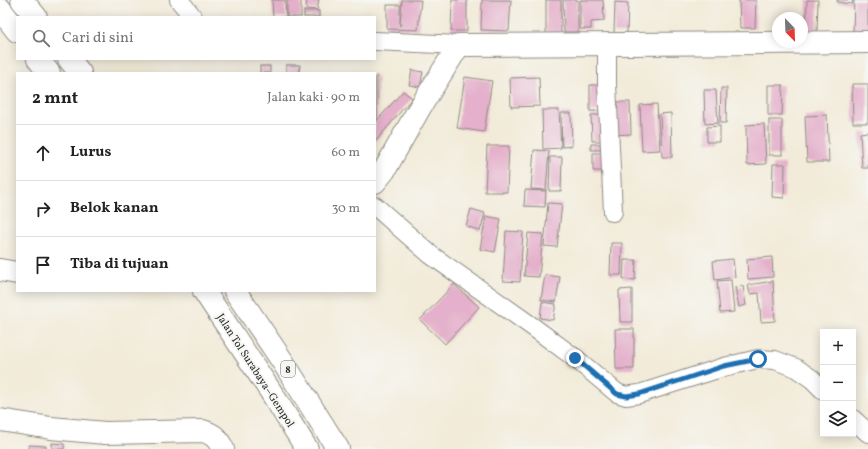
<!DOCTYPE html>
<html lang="id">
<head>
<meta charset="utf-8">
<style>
  :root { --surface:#fff; --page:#f2f2f2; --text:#222; --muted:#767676; --line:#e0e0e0 }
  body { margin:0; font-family:Vollkorn,serif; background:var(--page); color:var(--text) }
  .controls { position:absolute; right:12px; bottom:12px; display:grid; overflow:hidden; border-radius:0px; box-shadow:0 2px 10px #0003 }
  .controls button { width:36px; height:36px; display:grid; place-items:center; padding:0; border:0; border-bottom:1px solid var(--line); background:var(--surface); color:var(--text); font:20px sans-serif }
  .compass { position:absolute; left:772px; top:12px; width:36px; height:36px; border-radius:50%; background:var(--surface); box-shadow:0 2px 10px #0003; rotate:157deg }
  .stop { position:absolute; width:12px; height:12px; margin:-9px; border:3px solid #1f6fb2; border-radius:50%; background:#fff }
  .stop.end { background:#1f6fb2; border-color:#fff; box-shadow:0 1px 4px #0008 }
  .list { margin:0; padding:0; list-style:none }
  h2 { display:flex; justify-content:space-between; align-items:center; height:52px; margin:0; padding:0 16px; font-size:17px }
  h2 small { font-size:13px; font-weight:400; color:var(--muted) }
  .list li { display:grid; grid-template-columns:26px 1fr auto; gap:12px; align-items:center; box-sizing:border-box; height:56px; padding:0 16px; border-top:1px solid var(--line) }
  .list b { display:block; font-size:15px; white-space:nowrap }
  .list em { font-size:13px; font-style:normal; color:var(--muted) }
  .icon { flex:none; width:22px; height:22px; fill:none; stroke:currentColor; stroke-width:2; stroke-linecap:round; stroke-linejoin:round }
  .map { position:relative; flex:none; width:868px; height:449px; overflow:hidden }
  .search { position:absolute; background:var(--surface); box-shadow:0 2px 10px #0003; left:16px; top:16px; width:360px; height:44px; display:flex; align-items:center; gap:10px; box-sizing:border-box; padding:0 14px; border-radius:0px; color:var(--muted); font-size:15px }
  .panel { position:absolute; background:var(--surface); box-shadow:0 2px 10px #0003; left:16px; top:72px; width:360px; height:220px; border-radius:0px }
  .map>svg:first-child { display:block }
  .building { fill:#e4b0cb }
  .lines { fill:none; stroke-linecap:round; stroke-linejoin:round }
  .minor-casing { stroke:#8e8b82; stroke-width:20 }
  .tertiary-casing { stroke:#8e8b82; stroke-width:24 }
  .motorway-casing { stroke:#8e8b82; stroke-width:24 }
  .minor { stroke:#fff; stroke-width:18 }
  .tertiary { stroke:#fff; stroke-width:22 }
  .motorway { stroke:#fff; stroke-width:22 }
  .route { stroke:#1f6fb2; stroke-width:5 }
  .labels { text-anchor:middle; stroke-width:4; stroke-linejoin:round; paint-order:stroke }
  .shield { fill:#f6f6f2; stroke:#686867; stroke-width:1 }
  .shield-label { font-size:10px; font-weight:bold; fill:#2b2b2b }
  .street-label { font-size:11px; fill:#2b2b2b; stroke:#f6f6f2 }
</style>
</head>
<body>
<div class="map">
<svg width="868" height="449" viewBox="0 0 868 449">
  <rect width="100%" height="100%" fill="#f6f6f2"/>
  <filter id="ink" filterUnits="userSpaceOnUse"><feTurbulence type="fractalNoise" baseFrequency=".025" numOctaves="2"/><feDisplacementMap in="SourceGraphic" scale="8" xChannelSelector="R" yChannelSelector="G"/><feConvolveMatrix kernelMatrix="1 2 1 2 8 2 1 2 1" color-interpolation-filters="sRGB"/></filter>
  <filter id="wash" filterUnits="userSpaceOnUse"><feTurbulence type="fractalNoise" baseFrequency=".012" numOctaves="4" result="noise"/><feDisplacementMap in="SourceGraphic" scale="16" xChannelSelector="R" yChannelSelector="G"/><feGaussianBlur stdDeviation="0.9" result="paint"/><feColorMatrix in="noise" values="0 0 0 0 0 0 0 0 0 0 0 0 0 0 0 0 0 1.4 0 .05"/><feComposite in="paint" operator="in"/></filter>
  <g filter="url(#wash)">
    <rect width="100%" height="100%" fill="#f2ebd9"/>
    <g id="blocks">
      <g class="building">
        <path d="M272,0H285L286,17H273Z"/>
        <rect x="287" y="0" width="14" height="17"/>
        <path d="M307,0H319L317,10L306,9Z"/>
        <path d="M402,0H421L418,30L387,29V5H400V26Z"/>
        <path d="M452,0H467V31H451Z"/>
        <path d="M482,0H511L509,31L481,30Z"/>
        <rect x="546" y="0" width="15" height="34"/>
        <path d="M563,0H578V32H564Z"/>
        <path d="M580,0H603L604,21L591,22V29H580Z"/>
        <path d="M739,0H756L755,28H740Z"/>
        <path d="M807,0H818L817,33H806Z"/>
        <path d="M837,0H853L852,4L837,2Z"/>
        <path d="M854,0H868V33H853Z"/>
        <path d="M615,2L628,3L627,33H614Z"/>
        <rect x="304" y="11" width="15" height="6"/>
        <path d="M286,65H300L299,73H286Z"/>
        <rect x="260" y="66" width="10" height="7"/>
        <path d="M412,70L423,72L420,87L409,85Z"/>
        <path d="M377,76V119L375,121V77Z"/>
        <path d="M465,77L492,81L484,132L457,128Z"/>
        <path d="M539,77L540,106L511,107L510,78Z"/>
        <path d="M852,84H868V123H853Z"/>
        <rect x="590" y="85" width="15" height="26"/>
        <path d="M768,85H783L782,115H768Z"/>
        <path d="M721,88H727L726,123H720Z"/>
        <path d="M704,90H716L718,123L705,124Z"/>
        <path d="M403,91L412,98L375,142V123Z"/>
        <path d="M613,102H630L631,134L614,135Z"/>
        <path d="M657,104L660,150L642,151L640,105Z"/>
        <path d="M542,110H559L561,148L543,149Z"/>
        <path d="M561,113H571L572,146L562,147Z"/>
        <path d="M671,113L672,157H662L660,114Z"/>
        <path d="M591,115H605L606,141H592Z"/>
        <path d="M827,115L829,162H807L805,116Z"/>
        <rect x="769" y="120" width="13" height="35"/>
        <path d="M764,124L766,164L747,165L746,125Z"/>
        <path d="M720,126V142H707V127Z"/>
        <path d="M868,132V168H862L860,133Z"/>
        <path d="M591,144H606L607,150H591Z"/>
        <path d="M487,146H509L507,192H485Z"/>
        <path d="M534,150L549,151L546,190L531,189Z"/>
        <path d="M593,153H605L606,171H593Z"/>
        <path d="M550,157H562L561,191H549Z"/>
        <path d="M773,164H785L784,198L772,197Z"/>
        <path d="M525,190L546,191L545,207L524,206Z"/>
        <path d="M548,203L562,204L557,247L544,246Z"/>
        <path d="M471,209L485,213L480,231L466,226Z"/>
        <path d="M486,216L501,219L495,252L480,249Z"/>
        <path d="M506,231L523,232L520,282L503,281Z"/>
        <path d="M528,233L543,234L539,277L524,276Z"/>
        <path d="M611,243H622L621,275H610Z"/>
        <path d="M772,257L773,277L748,279L747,259Z"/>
        <path d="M733,259L735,277L715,280L713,261Z"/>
        <path d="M624,260H636L635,280L623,279Z"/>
        <path d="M545,275L560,277L556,302L541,300Z"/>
        <path d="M731,280L734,312L720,313L717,281Z"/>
        <path d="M773,281L775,321L761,322L759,293L750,294L748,285Z"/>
        <path d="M454,284L479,307L445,344L420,320Z"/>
        <path d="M743,286L746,305L739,307L735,287Z"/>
        <path d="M632,289V322H620L619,290Z"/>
        <path d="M542,302L556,304L553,320L540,318Z"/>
        <path d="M615,329H634V369H616Z"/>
        <path d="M52,443L64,444V449H52Z"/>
        <path d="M29,445L46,446V449H29Z"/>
      </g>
    </g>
  </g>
  <g filter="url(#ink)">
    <use href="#blocks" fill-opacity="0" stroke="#8e8b82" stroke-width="1"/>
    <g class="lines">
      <g class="minor-casing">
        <g id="minor">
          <path d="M179,0L193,17"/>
          <path d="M375,41L459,45"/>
          <path d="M607,44V84L613,212"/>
          <path d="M375,206L431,255L533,327L575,358L617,393L626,396L639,394L724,367L758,359L775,360L796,368L812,379L823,390"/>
          <path d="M853,419L868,433"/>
        </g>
      </g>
      <g class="tertiary-casing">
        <g id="tertiary">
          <path d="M375,182L384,171L419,109L459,45C595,44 732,44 868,42"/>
          <path d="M0,270L17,273"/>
          <path d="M0,420L51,428L105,433L203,431C214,434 218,439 223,449"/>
        </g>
      </g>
      <g class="motorway-casing">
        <g id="motorway">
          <path d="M22,0L36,17"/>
          <path d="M0,9L17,31"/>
          <path d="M38,59L49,73"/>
          <path d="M69,59L80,73"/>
          <path d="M204,291L271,392L307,449"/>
          <path d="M235,291L283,362L338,449"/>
        </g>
      </g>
      <use href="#minor" class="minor"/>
      <use href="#tertiary" class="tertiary"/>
      <use href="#motorway" class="motorway"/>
    </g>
  </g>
  <g class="lines" filter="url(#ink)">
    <path class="route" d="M575,358L617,394L626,396L639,394L724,366L758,359"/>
  </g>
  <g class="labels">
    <rect class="shield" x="281" y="361" width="14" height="16" rx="3"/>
    <g class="shield-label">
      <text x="288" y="373">8</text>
    </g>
    <g class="street-label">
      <text transform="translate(256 370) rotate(57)" y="4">Jalan Tol Surabaya–Gempol</text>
    </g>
  </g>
</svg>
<div class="controls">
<button>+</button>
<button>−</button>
<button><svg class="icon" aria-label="layers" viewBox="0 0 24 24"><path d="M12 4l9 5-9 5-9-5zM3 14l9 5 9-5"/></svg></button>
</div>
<svg class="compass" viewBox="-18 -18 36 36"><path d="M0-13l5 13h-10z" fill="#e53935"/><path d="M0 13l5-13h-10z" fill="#767676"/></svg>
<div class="stop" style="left:758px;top:359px"></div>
<div class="stop end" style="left:575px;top:358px"></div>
<div class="search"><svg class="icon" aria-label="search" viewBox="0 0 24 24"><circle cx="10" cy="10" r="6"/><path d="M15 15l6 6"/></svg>Cari di sini</div>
<section class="panel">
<h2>2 mnt<small>Jalan kaki · 90 m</small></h2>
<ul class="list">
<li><svg class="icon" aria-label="ahead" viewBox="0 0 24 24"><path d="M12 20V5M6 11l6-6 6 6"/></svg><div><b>Lurus</b></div><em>60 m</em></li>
<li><svg class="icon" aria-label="right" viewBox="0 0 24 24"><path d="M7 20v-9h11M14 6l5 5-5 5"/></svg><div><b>Belok kanan</b></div><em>30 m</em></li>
<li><svg class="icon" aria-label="arrive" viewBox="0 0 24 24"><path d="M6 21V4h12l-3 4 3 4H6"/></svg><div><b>Tiba di tujuan</b></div></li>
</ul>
</section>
</div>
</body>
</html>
